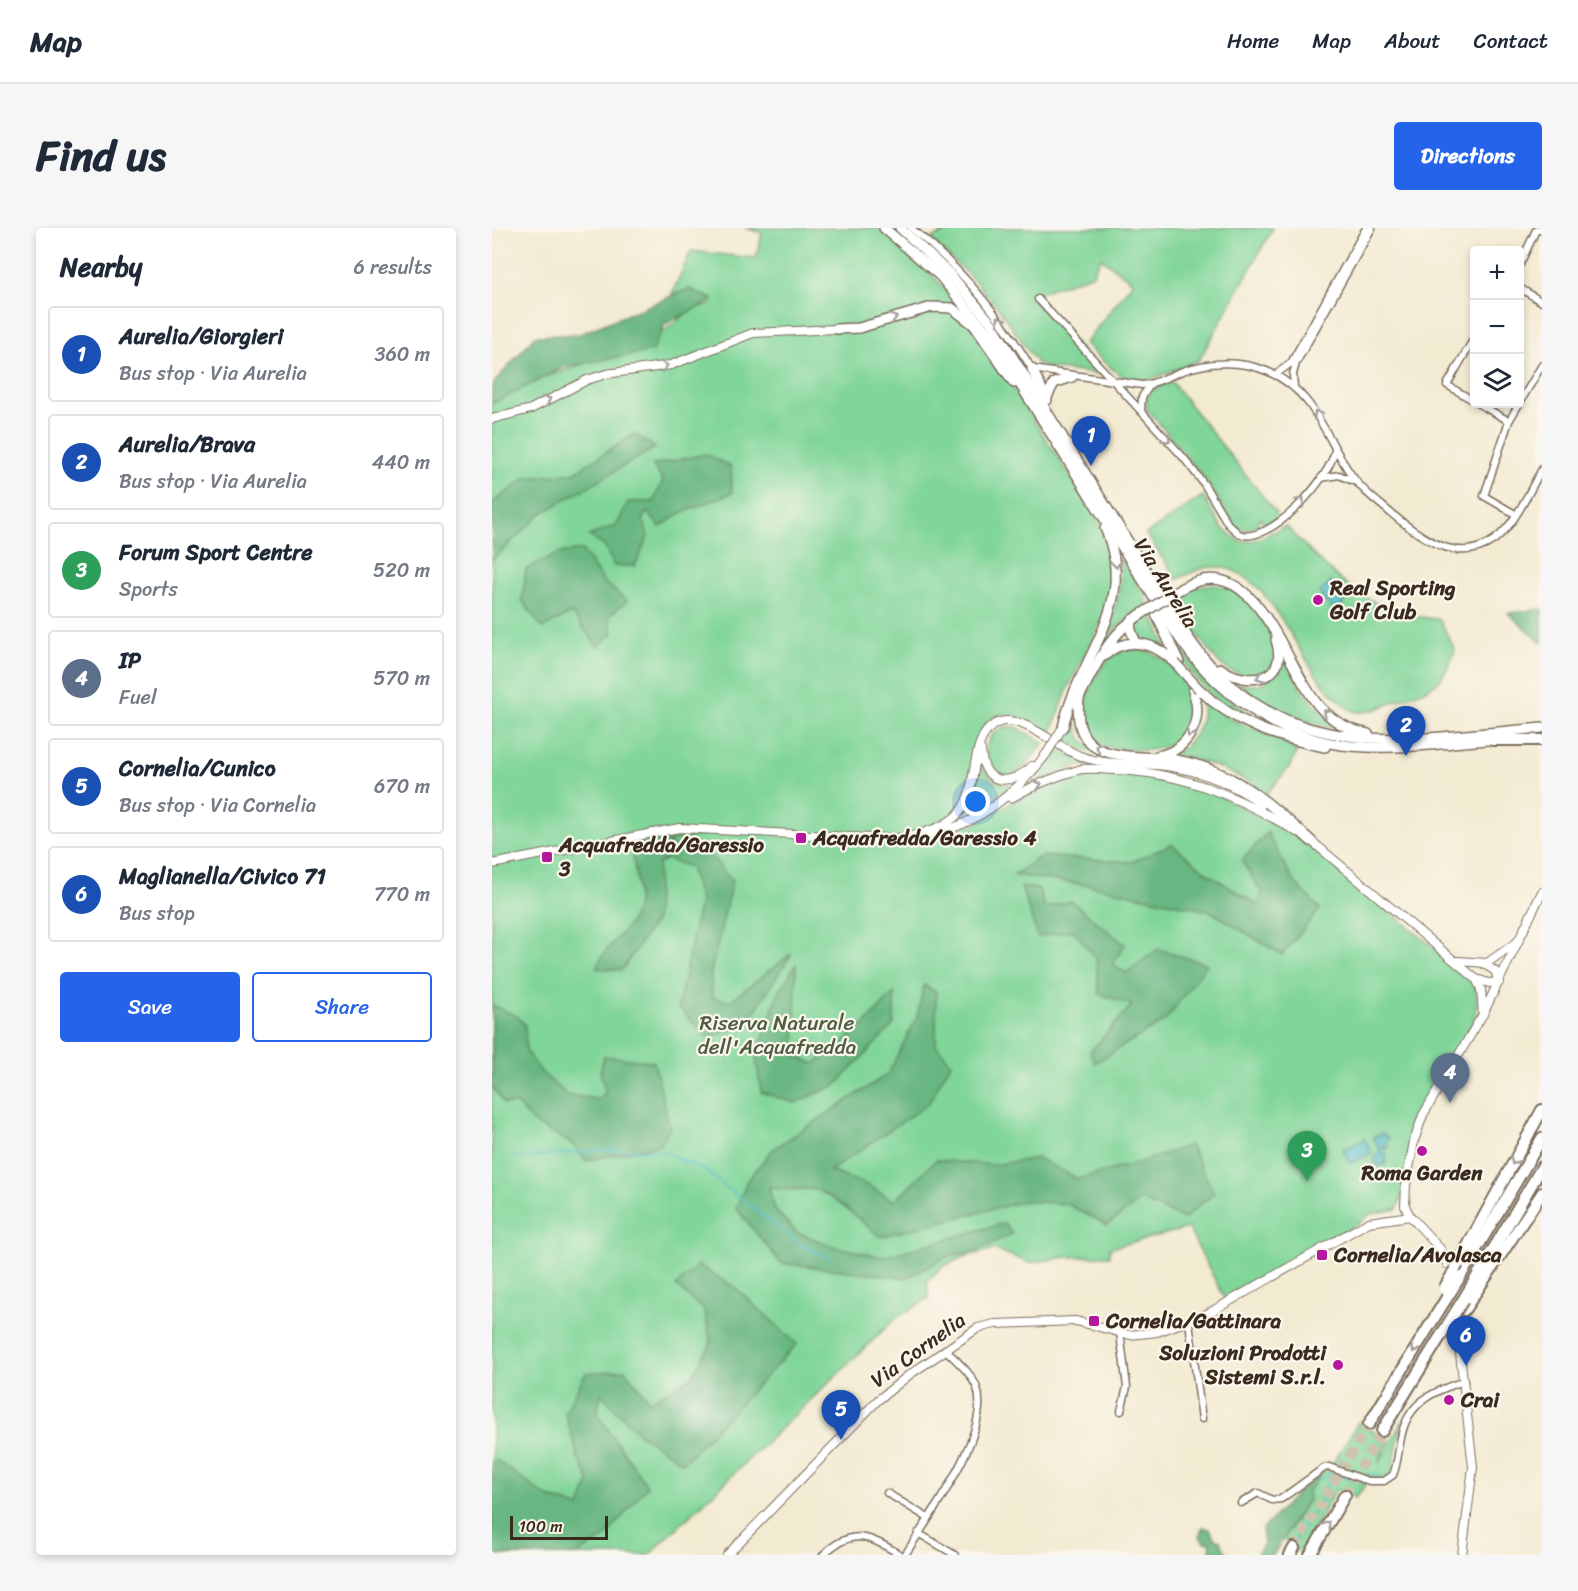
<!DOCTYPE html>
<html lang="en">
<head>
<meta charset="utf-8">
<style>
  :root { --surface:#fff; --page:#f6f6f7; --text:#1f2937; --muted:#747a83; --line:#e0e1e3; --accent:#2563eb }
  body { margin:0; font-family:Sriracha,sans-serif; background:var(--page); color:var(--text) }
  .controls { position:absolute; right:18px; top:18px; display:grid; overflow:hidden; border-radius:6px; box-shadow:0 3px 9px #0003 }
  .controls button { width:54px; height:54px; display:grid; place-items:center; padding:0; border:0; border-bottom:2px solid var(--line); background:var(--surface); color:var(--text); font:30px sans-serif }
  .scale { position:absolute; left:18px; bottom:15px; width:98px; box-sizing:border-box; padding-left:6px; border:3px solid #3b2a1e; border-top:0; font-size:16px; line-height:21px; white-space:nowrap; color:#3b2a1e; -webkit-text-stroke:4px #fbf7ec; paint-order:stroke }
  .you { position:absolute; left:484px; top:574px; width:21px; height:21px; margin:-15px; border:4px solid #fff; border-radius:50%; background:#1a73e8; box-shadow:0 0 0 9px #1a73e833 }
  .badge { display:grid; place-items:center; width:39px; height:39px; border-radius:50%; background:var(--accent); color:#fff; font-size:20px; font-weight:700 }
  .pin { position:absolute; translate:-50% -50px; filter:drop-shadow(0 2px 3px #0008) }
  .pin::after { content:''; position:absolute; top:32px; width:21px; height:18px; background:inherit; clip-path:polygon(0 0,100% 0,50% 100%) }
  .list { margin:0; padding:0; list-style:none }
  h2 { display:flex; justify-content:space-between; align-items:center; height:78px; margin:0; padding:0 24px; font-size:26px }
  h2 small { font-size:20px; font-weight:400; color:var(--muted) }
  .list li { display:grid; grid-template-columns:39px 1fr auto; gap:18px; align-items:center; box-sizing:border-box; height:96px; margin:0 12px 12px; padding:0 12px; border:2px solid var(--line); border-radius:6px }
  .list b { display:block; font-size:22px; white-space:nowrap }
  .list p { margin:0; font-size:20px; white-space:nowrap; color:var(--muted) }
  .list em { font-size:20px; font-style:normal; color:var(--muted) }
  .actions { display:flex; gap:12px; padding:18px 24px }
  .actions a { flex:1; padding:14px 0; border:2px solid var(--accent); border-radius:6px; text-align:center; font-size:21px; color:var(--accent) }
  .actions .main { background:var(--accent); color:#fff }
  .icon { flex:none; width:33px; height:33px; fill:none; stroke:currentColor; stroke-width:2; stroke-linecap:round; stroke-linejoin:round }
  .map { position:relative; flex:none; width:1050px; height:1327px; overflow:hidden; border-radius:6px }
  header { display:flex; align-items:center; gap:36px; box-sizing:border-box; height:84px; padding:0 30px; background:var(--surface); border-bottom:2px solid var(--line) }
  header strong { font-size:28px }
  nav { display:flex; gap:33px; margin-inline-start:auto; font-size:21px }
  .intro { display:flex; align-items:center; justify-content:space-between; box-sizing:border-box; height:144px; padding:0 36px }
  h1 { margin:0; font-size:42px }
  .button { padding:15px 27px; border-radius:6px; background:var(--accent); color:#fff; font-size:21px; font-weight:700 }
  main { display:flex; gap:36px; padding:0 36px }
  aside { flex:1; background:var(--surface); border-radius:6px; box-shadow:0 3px 9px #0003 }
  .map>svg:first-child { display:block }
  .green { fill:#80d599; stroke:#5e805c; stroke-width:1.5 }
  .forest { fill:#68b681; stroke:#527050; stroke-width:1.5 }
  .water { fill:#4dbcc4; stroke:#447371; stroke-width:1.5 }
  .lines { fill:none; stroke-linecap:round; stroke-linejoin:round }
  .stream { stroke:#4dbcc4; stroke-width:2 }
  .tertiary-tunnel { stroke:#cec4ae; stroke-width:8; stroke-dasharray:8 4; stroke-linecap:butt }
  .motorway-tunnel { stroke:#cec4ae; stroke-width:10; stroke-dasharray:10 5; stroke-linecap:butt }
  .minor-casing { stroke:#7b6d5d; stroke-width:9 }
  .tertiary-casing { stroke:#7b6d5d; stroke-width:10 }
  .trunk-casing { stroke:#7b6d5d; stroke-width:12 }
  .motorway-casing { stroke:#7b6d5d; stroke-width:14 }
  .minor { stroke:#fff; stroke-width:6 }
  .tertiary { stroke:#fff; stroke-width:8 }
  .trunk { stroke:#fff; stroke-width:9 }
  .motorway { stroke:#fff; stroke-width:10 }
  .minor-bridge-casing { stroke:#7b6d5d; stroke-width:9; stroke-linecap:butt }
  .tertiary-bridge-casing { stroke:#7b6d5d; stroke-width:10; stroke-linecap:butt }
  .trunk-bridge-casing { stroke:#7b6d5d; stroke-width:12; stroke-linecap:butt }
  .motorway-bridge-casing { stroke:#7b6d5d; stroke-width:14; stroke-linecap:butt }
  .minor-bridge { stroke:#fff; stroke-width:6 }
  .tertiary-bridge { stroke:#fff; stroke-width:8 }
  .trunk-bridge { stroke:#fff; stroke-width:9 }
  .motorway-bridge { stroke:#fff; stroke-width:10 }
  .oneway { stroke:#a79f9a }
  .poi-dot { fill:#b5179e; stroke:#fbf7ec; stroke-width:2 }
  .labels { text-anchor:middle; stroke-width:4.5; stroke-linejoin:round; paint-order:stroke }
  .street-label { font-size:21px; fill:#3b2a1e; stroke:#fbf7ec }
  .poi-label { font-size:21px; font-weight:bold; fill:#3b2a1e; stroke:#fbf7ec; text-anchor:start }
  .park-label { font-size:21px; fill:#505d43; stroke:#fbf7ec }
</style>
</head>
<body>
<header>
<strong>Map</strong>
<nav><a>Home</a><a>Map</a><a>About</a><a>Contact</a></nav>
</header>
<div class="intro"><h1>Find us</h1><a class="button">Directions</a></div>
<main>
<aside>
<h2>Nearby<small>6 results</small></h2>
<ul class="list">
<li><span class="badge" style="background:#1a4fb4">1</span><div><b>Aurelia/Giorgieri</b><p>Bus stop · Via Aurelia</p></div><em>360 m</em></li>
<li><span class="badge" style="background:#1a4fb4">2</span><div><b>Aurelia/Brava</b><p>Bus stop · Via Aurelia</p></div><em>440 m</em></li>
<li><span class="badge" style="background:#2e9e5b">3</span><div><b>Forum Sport Centre</b><p>Sports</p></div><em>520 m</em></li>
<li><span class="badge" style="background:#5c6f8a">4</span><div><b>IP</b><p>Fuel</p></div><em>570 m</em></li>
<li><span class="badge" style="background:#1a4fb4">5</span><div><b>Cornelia/Cunico</b><p>Bus stop · Via Cornelia</p></div><em>670 m</em></li>
<li><span class="badge" style="background:#1a4fb4">6</span><div><b>Maglianella/Civico 71</b><p>Bus stop</p></div><em>770 m</em></li>
</ul>
<div class="actions"><a class="main">Save</a><a>Share</a></div>
</aside>
<div class="map">
<svg width="1050" height="1327" viewBox="0 0 1050 1327">
  <rect width="100%" height="100%" fill="#fbf7ec"/>
  <filter id="ink" filterUnits="userSpaceOnUse"><feTurbulence type="fractalNoise" baseFrequency=".0167" numOctaves="2"/><feDisplacementMap in="SourceGraphic" scale="12" xChannelSelector="R" yChannelSelector="G"/><feConvolveMatrix kernelMatrix="1 2 1 2 8 2 1 2 1" color-interpolation-filters="sRGB"/></filter>
  <filter id="wash" filterUnits="userSpaceOnUse"><feTurbulence type="fractalNoise" baseFrequency=".008" numOctaves="4" result="noise"/><feDisplacementMap in="SourceGraphic" scale="24" xChannelSelector="R" yChannelSelector="G"/><feGaussianBlur stdDeviation="1.35" result="paint"/><feColorMatrix in="noise" values="0 0 0 0 0 0 0 0 0 0 0 0 0 0 0 0 0 1.4 0 .05"/><feComposite in="paint" operator="in"/></filter>
  <g filter="url(#wash)">
    <rect width="100%" height="100%" fill="#f3ead2"/>
    <g class="green">
      <path d="M253,0H384L410,20L442,49L467,77L601,283L614,309L621,340L615,382L576,460L560,503L558,506C469,447 494,537 463,583L479,598L548,558L596,545L671,550L717,563L798,603L976,747C1010,789 937,851 924,891C915,916 915,961 905,981L878,986L866,996L733,1071L696,1000L618,1020V1028L574,1029L538,1035L502,1021L472,1029L450,1039L435,1053L437,1070L403,1091L157,1327H0V165L71,143L162,109C183,99 193,79 217,77L221,71L197,61L179,68L199,23L264,30L270,5Z"/>
      <path d="M461,0H781L707,132C644,157 643,167 593,115L641,54L609,30L600,47L537,68L613,147L557,140L545,135L507,81L484,54L439,11Z"/>
      <path d="M679,153L784,285V291L772,296L769,290L765,293L767,298L753,302L744,300L712,250L655,181L654,174L657,164Z"/>
      <path d="M711,268L730,300L749,314L764,312L794,298C841,347 874,386 947,391L963,422C951,457 942,459 909,471C895,476 877,487 861,483C855,481 849,473 844,469C804,436 781,341 724,339C710,338 697,346 685,351L654,306Z"/>
      <path d="M626,322L656,375L624,400L597,435C616,398 636,366 626,322Z"/>
      <path d="M713,357C722,357 732,357 740,362C759,373 797,418 778,440C775,444 767,447 762,450L736,442L725,433L680,373L697,361Z"/>
      <path d="M660,387L677,424L645,409L641,397Z"/>
      <path d="M681,412C709,449 740,476 780,500C731,487 702,457 681,412Z"/>
      <path d="M637,421C701,419 734,527 644,522C632,521 615,522 604,514C580,495 598,453 613,435C620,427 628,424 637,421Z"/>
      <path d="M793,431L811,464L849,502C813,495 774,479 746,455C779,462 775,449 793,431Z"/>
      <path d="M709,468L737,490L790,512L805,523L799,537L775,565C748,547 714,532 682,527C703,512 715,494 709,468Z"/>
      <path d="M583,491L589,511L609,526L593,523L571,512Z"/>
      <path d="M512,499H524L552,515L532,539L520,548C491,547 484,510 512,499Z"/>
      <path d="M565,523L609,538H585L541,554Z"/>
      <path d="M489,538L502,553L518,557L500,571L471,586L479,574Z"/>
      <path d="M911,1192L899,1245L894,1250L877,1251L840,1237L867,1193L895,1212L886,1236Z"/>
      <path d="M839,1242L874,1256L863,1270L849,1262H844L811,1320L806,1323L796,1317L792,1310L817,1270L816,1263L831,1243Z"/>
    </g>
    <g class="forest">
      <path d="M197,61L221,72L173,96L160,123L72,139L0,176V157L43,108L88,106Z"/>
      <path d="M143,206L163,220L50,285L0,332V275L34,250L82,245Z"/>
      <path d="M214,226L239,239L240,265L189,285L168,299L155,284L151,290L156,309L143,338H122L113,319L97,308L125,297L136,274H161L171,253L161,237Z"/>
      <path d="M90,322L111,353L135,373L117,388L121,405L106,419L80,385L50,400L30,372L34,341L67,325Z"/>
      <path d="M1050,381V415L1016,385Z"/>
      <path d="M775,604L801,652L828,681L790,727L718,683L596,657L521,647L550,628L640,634L680,616L718,647L766,677L770,665L750,633Z"/>
      <path d="M215,605L173,615L216,624L240,653L219,744L220,770L238,773L300,725L253,798L215,809L186,779L208,673L198,639L174,631L166,636L164,692L130,742L104,740C113,720 122,715 135,699C153,678 144,646 139,622L127,613L166,606Z"/>
      <path d="M529,659L547,661L553,680L579,673L633,717L620,736L634,745L666,721L715,736L674,792L603,835L598,824L640,777L607,766L604,730L581,702L546,709Z"/>
      <path d="M304,736L303,828L323,836L371,798L402,765V796L344,857L303,875L269,864L264,830L285,768Z"/>
      <path d="M432,757L444,764V817L459,835L436,876L338,943L377,958L402,973L444,932L502,937L546,930L586,951L652,933L698,917L722,965L692,991L649,972L615,997L575,976L533,973L388,1009C374,997 336,962 319,961C302,960 296,964 277,959L283,982L304,1004L344,1019L391,1029L512,995L520,1006L481,1024L456,1028L414,1050L289,1035L244,980L255,953L281,921L396,846L425,789Z"/>
      <path d="M0,777L25,788L33,797L34,823L50,845L75,867L105,871L114,864L108,844L112,828L162,834L178,899L168,917L94,933L80,916L40,894L25,876H12L0,858Z"/>
      <path d="M206,1037L244,1060L305,1116L191,1235L146,1205L109,1166L105,1186L155,1258L113,1310L84,1327H0V1235L4,1232L54,1268L88,1280L97,1252L86,1230L73,1184L94,1145L133,1142L158,1173L199,1150L219,1115L212,1082L184,1058Z"/>
      <path d="M831,1243L816,1263L817,1270L781,1327H764L772,1316L770,1302L806,1264Z"/>
      <path d="M711,1299L718,1301L722,1310L728,1312L735,1327H717L719,1315L713,1314L707,1308Z"/>
    </g>
    <g class="water">
      <path d="M839,354L855,372L842,383L827,365Z"/>
      <path d="M891,905L897,911L890,920L898,918L894,920V935L887,939L881,931L884,926H889L881,909Z"/>
      <path d="M873,911L880,925L858,936L851,921Z"/>
    </g>
    <g class="lines">
      <g class="stream">
        <path d="M23,930L123,921L173,924L213,943L311,1018L337,1030"/>
        <path d="M873,1249L886,1245"/>
        <path d="M827,1252L839,1245L867,1254"/>
        <path d="M803,1312L826,1279L840,1245"/>
      </g>
    </g>
  </g>
  <g filter="url(#ink)">
    <g class="lines">
      <path class="tertiary-tunnel" d="M960,1062L966,1108"/>
      <g class="motorway-tunnel">
        <path d="M853,1267L890,1203"/>
        <path d="M802,1320L877,1196"/>
      </g>
      <g class="minor-casing">
        <g id="minor">
          <path d="M419,0C469,40 507,86 540,141L650,157C664,156 675,149 688,144C716,133 749,132 777,144C823,164 832,207 858,245C869,262 885,273 900,286C929,309 965,338 1002,312C1024,296 1037,263 1050,241"/>
          <path d="M1028,36L1044,2H1050"/>
          <path d="M1028,60L1050,74"/>
          <path d="M546,71L691,229L712,256L736,296L747,306C778,318 840,249 843,221"/>
          <path d="M982,110L955,157L982,173"/>
          <path d="M783,147L799,135L874,0"/>
          <path d="M802,159L801,146L804,135L880,0"/>
          <path d="M987,176L1017,193"/>
          <path d="M649,182L650,169L658,157"/>
          <path d="M829,250L847,247L864,254"/>
          <path d="M1023,286L992,268L1017,193L1050,137"/>
          <path d="M697,1094L710,1191"/>
          <path d="M628,1105L635,1159L629,1183"/>
          <path d="M876,1253H892L901,1247C906,1235 906,1223 909,1210C915,1175 941,1163 972,1153"/>
          <path d="M395,1265L436,1290"/>
          <path d="M749,1275L766,1265L780,1272L789,1271L832,1240L837,1239"/>
          <path d="M426,1305L463,1327"/>
          <path d="M331,1327C360,1298 379,1309 409,1327"/>
          <path d="M413,1327C436,1290 500,1204 485,1160C479,1144 464,1133 453,1121"/>
        </g>
      </g>
      <g class="tertiary-casing">
        <g id="tertiary">
          <path d="M0,191L39,181L95,152L114,146L179,137L261,105L344,101"/>
          <path d="M489,522C491,558 518,559 540,538"/>
          <path d="M519,570C539,559 564,548 586,542C597,539 611,542 622,542C691,544 748,569 805,604"/>
          <path d="M438,607C486,596 526,564 555,525"/>
          <path d="M413,610C430,605 449,601 463,589C490,565 474,513 503,496C527,482 565,520 588,528C615,538 646,535 674,538C708,542 743,557 770,576"/>
          <path d="M816,610L984,751L989,761L991,786"/>
          <path d="M0,636L187,600L377,610H417"/>
          <path d="M966,733L995,735L1025,714"/>
          <path d="M992,736L1003,743L1007,754"/>
          <path d="M984,751L997,755L1007,754"/>
          <path d="M955,1036L950,1023L918,988L913,978L914,957L922,913L931,887L991,786L1050,664"/>
          <path d="M966,1108L981,1239L970,1327"/>
          <path d="M235,1327L386,1172L417,1147L486,1100L503,1096L584,1093L638,1107L665,1104L715,1086L877,994L918,988"/>
        </g>
      </g>
      <g class="trunk-casing">
        <g id="trunk">
          <path d="M392,0L448,48L497,107L684,405C722,463 788,512 859,518C908,522 957,515 1006,511"/>
          <path d="M408,0L457,45L500,96L695,408C788,541 912,511 1050,500"/>
          <path d="M344,101L367,100L440,79L460,80L482,97L522,155"/>
          <path d="M540,141L555,172"/>
          <path d="M554,171L562,155L580,149"/>
          <path d="M690,360C763,318 792,437 826,477C839,492 856,502 876,506"/>
          <path d="M661,380L687,434"/>
          <path d="M641,391L638,400L644,415"/>
          <path d="M612,428C635,407 663,414 683,435"/>
          <path d="M728,440C755,460 798,453 784,412"/>
          <path d="M707,461C741,495 786,510 833,519"/>
          <path d="M587,470C585,489 586,508 603,519C622,531 662,528 684,532C741,542 778,575 819,613"/>
          <path d="M585,473C603,441 615,407 648,387"/>
          <path d="M571,499C588,425 647,378 613,300"/>
          <path d="M666,528C697,522 712,492 701,463"/>
        </g>
      </g>
      <g class="motorway-casing">
        <g id="motorway">
          <path d="M1000,512H1050"/>
          <path d="M966,1036L1050,882"/>
          <path d="M968,1049L1050,910"/>
          <path d="M971,1072L1050,939"/>
          <path d="M972,1082L1050,965"/>
          <path d="M877,1196L954,1071"/>
          <path d="M890,1203L956,1096"/>
          <path d="M798,1327L802,1320"/>
          <path d="M818,1327L853,1267"/>
        </g>
      </g>
      <use href="#minor" class="minor"/>
      <use href="#tertiary" class="tertiary"/>
      <use href="#trunk" class="trunk"/>
      <use href="#motorway" class="motorway"/>
      <g class="minor-bridge-casing">
        <path id="minor-bridge" d="M837,1239L876,1253"/>
      </g>
      <g class="tertiary-bridge-casing">
        <path id="tertiary-bridge" d="M555,525L571,499"/>
      </g>
      <g class="trunk-bridge-casing">
        <g id="trunk-bridge">
          <path d="M648,387L690,360"/>
          <path d="M683,435L707,461"/>
        </g>
      </g>
      <g class="motorway-bridge-casing">
        <g id="motorway-bridge">
          <path d="M952,1061L966,1036"/>
          <path d="M954,1071L968,1049"/>
          <path d="M956,1096L971,1072"/>
        </g>
      </g>
      <use href="#minor-bridge" class="minor-bridge"/>
      <use href="#tertiary-bridge" class="tertiary-bridge"/>
      <use href="#trunk-bridge" class="trunk-bridge"/>
      <use href="#motorway-bridge" class="motorway-bridge"/>
    </g>
    <defs><path id="oneway-chevron" d="M-2-3.5L2.5 0L-2 3.5" fill="none" stroke-width="1.6" stroke-linecap="round" stroke-linejoin="round" transform="scale(1.5)"/></defs>
    <g class="oneway">
      <use href="#oneway-chevron" transform="translate(401 90) rotate(-17)"/>
      <use href="#oneway-chevron" transform="translate(508 92) rotate(-125)"/>
      <use href="#oneway-chevron" transform="translate(172 138) rotate(-12)"/>
      <use href="#oneway-chevron" transform="translate(55 172) rotate(-29)"/>
      <use href="#oneway-chevron" transform="translate(825 186) rotate(-124)"/>
      <use href="#oneway-chevron" transform="translate(675 211) rotate(47)"/>
      <use href="#oneway-chevron" transform="translate(809 273) rotate(-49)"/>
      <use href="#oneway-chevron" transform="translate(624 336) rotate(82)"/>
      <use href="#oneway-chevron" transform="translate(768 449) rotate(159)"/>
      <use href="#oneway-chevron" transform="translate(835 485) rotate(-138)"/>
      <use href="#oneway-chevron" transform="translate(698 505) rotate(119)"/>
      <use href="#oneway-chevron" transform="translate(607 519) rotate(-153)"/>
      <use href="#oneway-chevron" transform="translate(546 557) rotate(-20)"/>
      <use href="#oneway-chevron" transform="translate(1022 933) rotate(118)"/>
      <use href="#oneway-chevron" transform="translate(923 1121) rotate(122)"/>
      <use href="#oneway-chevron" transform="translate(835 1297) rotate(-59)"/>
    </g>
  </g>
  <g class="poi-dot">
    <circle cx="826" cy="372" r="6"/>
    <rect x="303" y="604" width="12" height="12" rx="3"/>
    <rect x="49" y="623" width="12" height="12" rx="3"/>
    <circle cx="930" cy="923" r="6"/>
    <rect x="824" y="1021" width="12" height="12" rx="3"/>
    <rect x="596" y="1087" width="12" height="12" rx="3"/>
    <circle cx="846" cy="1137" r="6"/>
    <circle cx="957" cy="1172" r="6"/>
  </g>
  <g class="labels">
    <g class="street-label">
      <text transform="translate(674 355) rotate(58)" y="7">Via Aurelia</text>
      <text transform="translate(426 1122) rotate(-36)" y="7">Via Cornelia</text>
    </g>
    <g class="poi-label">
      <text x="838" y="367">Real Sporting<tspan x="838" dy="24">Golf Club</tspan></text>
      <text x="321" y="617">Acquafredda/Garessio 4</text>
      <text x="67" y="624">Acquafredda/Garessio<tspan x="67" dy="24">3</tspan></text>
      <text x="930" y="952" text-anchor="middle">Roma Garden</text>
      <text x="842" y="1034">Cornelia/Avolasca</text>
      <text x="614" y="1100">Cornelia/Gattinara</text>
      <text x="834" y="1132" text-anchor="end">Soluzioni Prodotti<tspan x="834" dy="24">Sistemi S.r.l.</tspan></text>
      <text x="969" y="1179">Crai</text>
    </g>
    <g class="park-label">
      <text x="285" y="802">Riserva Naturale<tspan x="285" dy="24">dell'Acquafredda</tspan></text>
    </g>
  </g>
</svg>
<div class="controls">
<button>+</button>
<button>−</button>
<button><svg class="icon" aria-label="layers" viewBox="0 0 24 24"><path d="M12 4l9 5-9 5-9-5zM3 14l9 5 9-5"/></svg></button>
</div>
<div class="scale">100 m</div>
<div class="you"></div>
<div class="pin badge" style="left:599px;top:238px;background:#1a4fb4">1</div>
<div class="pin badge" style="left:914px;top:528px;background:#1a4fb4">2</div>
<div class="pin badge" style="left:815px;top:953px;background:#2e9e5b">3</div>
<div class="pin badge" style="left:958px;top:875px;background:#5c6f8a">4</div>
<div class="pin badge" style="left:349px;top:1212px;background:#1a4fb4">5</div>
<div class="pin badge" style="left:974px;top:1138px;background:#1a4fb4">6</div>
</div>
</main>
</body>
</html>
